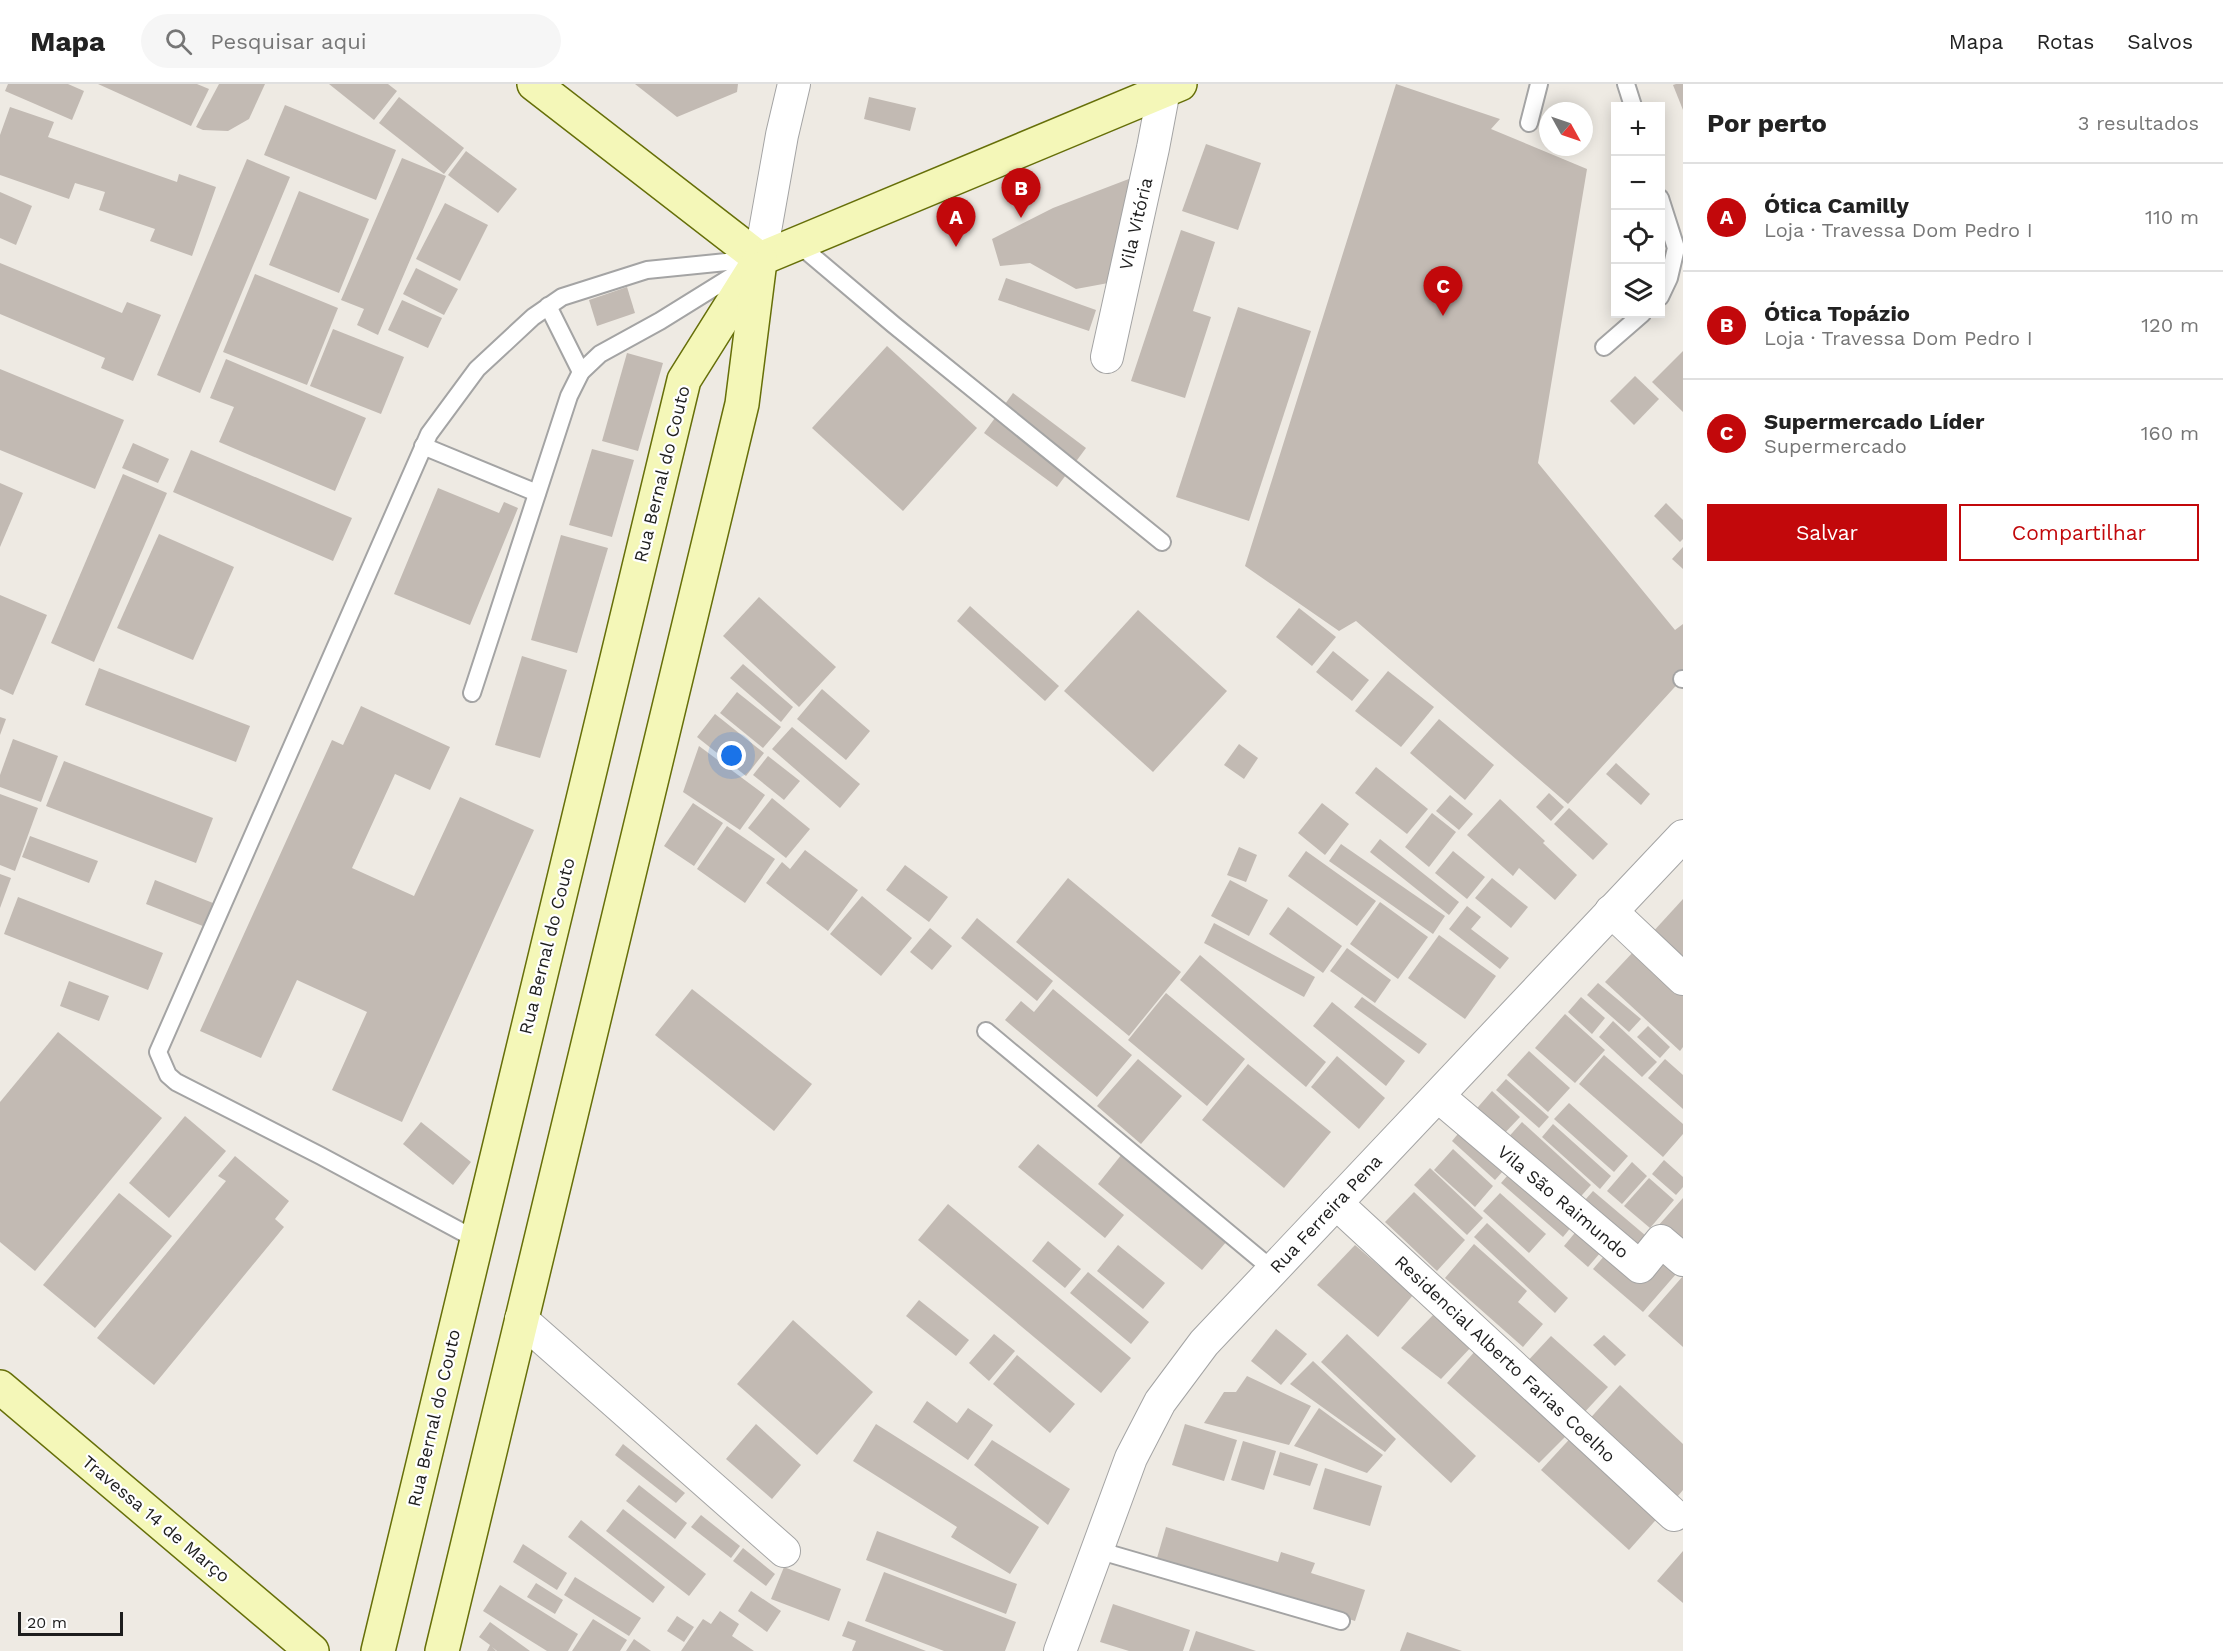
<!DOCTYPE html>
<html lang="pt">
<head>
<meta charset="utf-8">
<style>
  :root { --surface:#fff; --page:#f6f6f6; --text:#222; --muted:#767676; --line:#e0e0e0; --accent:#c2080b }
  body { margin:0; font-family:"Work Sans",sans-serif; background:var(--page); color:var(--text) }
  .controls { position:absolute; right:18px; top:18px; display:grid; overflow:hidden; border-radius:0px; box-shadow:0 3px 15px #0003 }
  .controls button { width:54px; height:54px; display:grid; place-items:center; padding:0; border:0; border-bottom:2px solid var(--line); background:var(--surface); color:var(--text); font:30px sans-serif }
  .compass { position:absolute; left:1539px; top:18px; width:54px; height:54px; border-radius:50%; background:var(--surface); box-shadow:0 3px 15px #0003; rotate:130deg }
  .scale { position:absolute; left:18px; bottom:15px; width:105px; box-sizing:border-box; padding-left:6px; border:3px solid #1d1d1d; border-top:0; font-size:16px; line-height:21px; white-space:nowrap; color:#1d1d1d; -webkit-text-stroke:4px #fff; paint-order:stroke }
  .you { position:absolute; left:732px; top:672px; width:21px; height:21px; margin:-15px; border:4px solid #fff; border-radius:50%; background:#1a73e8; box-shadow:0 0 0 9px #1a73e833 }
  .badge { display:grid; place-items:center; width:39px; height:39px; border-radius:50%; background:var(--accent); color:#fff; font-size:20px; font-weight:700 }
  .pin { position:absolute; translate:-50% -50px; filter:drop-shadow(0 2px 3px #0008) }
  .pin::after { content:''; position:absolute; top:32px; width:21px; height:18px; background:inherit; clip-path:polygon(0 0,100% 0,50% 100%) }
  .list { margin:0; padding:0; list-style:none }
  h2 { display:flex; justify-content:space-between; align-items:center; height:78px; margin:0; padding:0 24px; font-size:26px }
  h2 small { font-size:20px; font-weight:400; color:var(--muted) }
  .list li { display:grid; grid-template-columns:39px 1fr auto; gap:18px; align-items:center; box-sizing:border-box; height:108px; padding:0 24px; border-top:2px solid var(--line) }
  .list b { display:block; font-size:22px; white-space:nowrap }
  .list p { margin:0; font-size:20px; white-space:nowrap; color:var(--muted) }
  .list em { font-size:20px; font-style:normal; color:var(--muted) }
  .actions { display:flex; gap:12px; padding:18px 24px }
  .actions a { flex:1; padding:14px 0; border:2px solid var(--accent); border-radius:0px; text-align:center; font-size:21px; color:var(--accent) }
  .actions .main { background:var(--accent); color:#fff }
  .icon { flex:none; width:33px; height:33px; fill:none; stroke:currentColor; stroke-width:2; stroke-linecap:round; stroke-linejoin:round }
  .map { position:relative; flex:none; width:1683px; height:1567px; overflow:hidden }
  header { display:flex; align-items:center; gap:36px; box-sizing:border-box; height:84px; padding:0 30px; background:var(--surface); border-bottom:2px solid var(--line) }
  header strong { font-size:28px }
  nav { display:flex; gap:33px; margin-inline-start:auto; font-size:21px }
  .search { width:420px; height:54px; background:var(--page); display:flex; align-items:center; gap:15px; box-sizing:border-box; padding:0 21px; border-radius:33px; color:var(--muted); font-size:22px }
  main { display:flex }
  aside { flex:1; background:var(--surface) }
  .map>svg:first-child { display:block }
  .building { fill:#c2bab3 }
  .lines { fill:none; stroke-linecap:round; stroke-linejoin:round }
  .lane-casing { stroke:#a4a4a4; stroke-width:20 }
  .street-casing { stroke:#a4a4a4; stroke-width:34 }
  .secondary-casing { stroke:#666f09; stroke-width:36 }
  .lane { stroke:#fff; stroke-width:16 }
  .street { stroke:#fff; stroke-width:32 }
  .secondary { stroke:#f4f7b8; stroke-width:33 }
  .labels { text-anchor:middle; stroke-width:4.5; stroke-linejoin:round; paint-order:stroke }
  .street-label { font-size:18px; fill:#1d1d1d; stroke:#fff }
</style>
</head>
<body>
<header>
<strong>Mapa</strong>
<div class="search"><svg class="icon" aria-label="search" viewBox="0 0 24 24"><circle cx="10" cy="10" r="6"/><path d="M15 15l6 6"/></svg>Pesquisar aqui</div>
<nav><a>Mapa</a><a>Rotas</a><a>Salvos</a></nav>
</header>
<main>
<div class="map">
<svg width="1683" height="1567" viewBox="0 0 1683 1567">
  <rect width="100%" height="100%" fill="#eeeae3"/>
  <g class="building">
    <path d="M8,0H68L84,7L72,36L5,7Z"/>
    <path d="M98,0H197L209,5L191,42Z"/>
    <path d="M219,0H265L249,35L228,47L203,46L196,43Z"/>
    <path d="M329,0H388L397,7L374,36Z"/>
    <path d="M635,0H738L737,8L677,33Z"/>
    <path d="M1396,0L1500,35L1491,45L1587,85L1538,379L1675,546L1683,540V594L1568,720L1356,537L1339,547L1245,482Z"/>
    <path d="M1676,0H1683V26L1673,1Z"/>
    <path d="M399,13L464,64L444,90L379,39Z"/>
    <path d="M869,13L916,24L910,47L864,35Z"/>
    <path d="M285,21L396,66L376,116L264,71Z"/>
    <path d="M10,23L54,38L48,53L177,98L179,90L216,103L192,172L150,157L155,145L99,126L105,108L75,99L69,115L0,91V51Z"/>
    <path d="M1206,60L1261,79L1238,146L1182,127Z"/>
    <path d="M466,67L517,105L498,129L448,91Z"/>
    <path d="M402,74L446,92L378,251L357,241L364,225L341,216Z"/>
    <path d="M247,75L290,93L200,309L157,291Z"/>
    <path d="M1134,93L1119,197L1076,205L1030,179L1000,182L992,155L1053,124Z"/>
    <path d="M299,107L369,135L339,209L269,181Z"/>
    <path d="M0,108L32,122L16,161L0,154Z"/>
    <path d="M445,119L488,141L460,197L416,175Z"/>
    <path d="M1181,146L1215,158L1193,227L1211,233L1185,314L1131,297Z"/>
    <path d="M0,179L122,229L127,218L161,231L133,297L101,284L105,274L0,230Z"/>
    <path d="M416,184L458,205L444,231L403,210Z"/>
    <path d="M255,190L338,224L307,301L223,268Z"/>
    <path d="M1006,194L1096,226L1089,247L998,216Z"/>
    <path d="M627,203L635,229L597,242L589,216Z"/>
    <path d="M402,216L442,234L428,264L388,246Z"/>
    <path d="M1238,223L1311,247L1249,437L1176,413Z"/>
    <path d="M333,245L404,273L381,330L310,302Z"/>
    <path d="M887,262L977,344L903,427L812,344Z"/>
    <path d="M1683,267V328L1652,298Z"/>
    <path d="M627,269L663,279L638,367L602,357Z"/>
    <path d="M226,275L366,334L335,407L219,358L234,323L210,314Z"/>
    <path d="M0,285L124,336L95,405L0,366Z"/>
    <path d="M1635,292L1659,315L1634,341L1610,317Z"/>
    <path d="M1013,309L1086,364L1057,403L984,349Z"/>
    <path d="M133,359L169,375L158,399L122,384Z"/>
    <path d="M592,365L634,376L612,453L569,441Z"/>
    <path d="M191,366L352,434L333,477L173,408Z"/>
    <path d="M123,390L167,409L94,578L51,559Z"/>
    <path d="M0,399L23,409L0,463Z"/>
    <path d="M438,404L499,429L504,418L518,424L470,541L394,510Z"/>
    <path d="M1666,419L1683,436V455L1680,458L1654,432Z"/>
    <path d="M159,450L234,483L193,576L117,544Z"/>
    <path d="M561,451L608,464L577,569L531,556Z"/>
    <path d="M1683,463V485L1672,475Z"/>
    <path d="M0,511L47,531L13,611L0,605Z"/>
    <path d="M759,513L836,583L799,623L723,552Z"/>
    <path d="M970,522L1059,602L1045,617L957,537Z"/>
    <path d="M1299,524L1336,553L1312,582L1276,553Z"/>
    <path d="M1138,526L1227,607L1153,688L1064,607Z"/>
    <path d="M1333,567L1369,596L1352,617L1316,588Z"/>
    <path d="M522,572L567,586L540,674L495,661Z"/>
    <path d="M743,580L793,623L781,638L730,594Z"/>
    <path d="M99,584L250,642L236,678L85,621Z"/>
    <path d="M1388,587L1434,623L1401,663L1355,627Z"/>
    <path d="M822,605L870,647L846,676L797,635Z"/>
    <path d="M737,608L781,643L763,664L720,629Z"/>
    <path d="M361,622L450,663L430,706L395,690L352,784L414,812L460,713L534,746L402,1038L332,1006L367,928L297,896L261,974L200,947L332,656L343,661Z"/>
    <path d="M715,630L764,669L746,692L697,653Z"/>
    <path d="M0,633L6,635L0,651Z"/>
    <path d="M1439,635L1494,681L1465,716L1410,669Z"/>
    <path d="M792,643L860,700L840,724L772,665Z"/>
    <path d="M13,655L58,672L41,718L0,703V691Z"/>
    <path d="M1239,660L1258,674L1244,695L1224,681Z"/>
    <path d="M699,662L765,711L740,746L683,708Z"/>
    <path d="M768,672L800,697L784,716L753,691Z"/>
    <path d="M64,677L213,734L196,779L46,722Z"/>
    <path d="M1616,679L1650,710L1641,721L1606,690Z"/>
    <path d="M1376,683L1428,725L1407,750L1355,709Z"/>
    <path d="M1549,709L1564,723L1551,737L1536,723Z"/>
    <path d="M0,710L38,724L15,787L0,781Z"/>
    <path d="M1450,711L1473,730L1459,746L1436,727Z"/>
    <path d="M772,714L810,745L786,774L748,744Z"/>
    <path d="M1500,715L1545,757L1543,759L1577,791L1555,816L1519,784L1513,792L1467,751Z"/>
    <path d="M693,719L723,739L694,782L664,762Z"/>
    <path d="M1322,719L1349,740L1325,771L1298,749Z"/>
    <path d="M1569,724L1608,760L1593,776L1554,740Z"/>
    <path d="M1432,729L1456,748L1429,783L1405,763Z"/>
    <path d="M727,742L775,775L745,819L697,785Z"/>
    <path d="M30,752L98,777L89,799L22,773Z"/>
    <path d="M1380,755L1459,818L1449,831L1370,768Z"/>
    <path d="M1341,760L1445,832L1433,850L1329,777Z"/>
    <path d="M1239,763L1257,771L1246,798L1227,791Z"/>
    <path d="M805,766L858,806L828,847L766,799L782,778L790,785Z"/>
    <path d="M1306,767L1376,817L1357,842L1288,792Z"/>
    <path d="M1453,767L1485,793L1467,815L1435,789Z"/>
    <path d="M905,781L948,813L929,838L886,806Z"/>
    <path d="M0,790L11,794L0,824Z"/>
    <path d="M1068,794L1181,888L1129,952L1016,858Z"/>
    <path d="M1492,794L1528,823L1511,844L1475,814Z"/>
    <path d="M155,796L218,821L208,844L146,820Z"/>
    <path d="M1230,796L1268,816L1249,852L1211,832Z"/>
    <path d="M862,812L912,854L881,892L830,850Z"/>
    <path d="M18,813L163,869L148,906L4,850Z"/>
    <path d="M1683,815V880L1651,850Z"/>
    <path d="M1380,818L1428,853L1398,895L1350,860Z"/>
    <path d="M1467,822L1481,833L1471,845L1509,874L1500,885L1449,845Z"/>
    <path d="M1288,823L1342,862L1323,889L1269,850Z"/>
    <path d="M977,834L1053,897L1037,917L961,854Z"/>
    <path d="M1214,839L1315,893L1304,913L1204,859Z"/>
    <path d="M930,844L952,862L932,886L910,868Z"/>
    <path d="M1439,851L1496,892L1465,935L1408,894Z"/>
    <path d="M1347,864L1391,896L1375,919L1330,887Z"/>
    <path d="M1635,866L1683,910V963L1680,967L1605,898Z"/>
    <path d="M1200,871L1326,978L1306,1003L1180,896Z"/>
    <path d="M69,897L109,912L99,937L60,922Z"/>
    <path d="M1598,899L1641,935L1629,948L1587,911Z"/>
    <path d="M692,905L812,1000L774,1047L655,951Z"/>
    <path d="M1053,905L1132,971L1097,1013L1005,936L1021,917L1034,928Z"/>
    <path d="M1166,909L1245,975L1207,1022L1128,956Z"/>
    <path d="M1362,913L1427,960L1419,970L1354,923Z"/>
    <path d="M1581,913L1605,934L1592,950L1568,928Z"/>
    <path d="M1332,918L1405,977L1386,1002L1313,942Z"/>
    <path d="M1565,930L1605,966L1575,999L1535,964Z"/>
    <path d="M1613,937L1657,978L1642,993L1599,953Z"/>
    <path d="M1648,942L1670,963L1660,974L1637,953Z"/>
    <path d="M58,948L162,1034L35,1187L0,1158V1018Z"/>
    <path d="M1529,967L1570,1004L1548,1028L1507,991Z"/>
    <path d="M1604,971L1683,1040V1050L1663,1073L1579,1000Z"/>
    <path d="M1337,972L1385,1014L1359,1045L1311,1003Z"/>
    <path d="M1138,975L1182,1012L1141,1060L1097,1022Z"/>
    <path d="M1665,975L1683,991V1025L1648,994Z"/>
    <path d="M1248,980L1331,1048L1284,1104L1202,1036Z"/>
    <path d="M1506,995L1549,1033L1539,1044L1496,1006Z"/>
    <path d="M1492,1007L1520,1033L1499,1055L1472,1030Z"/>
    <path d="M1569,1019L1628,1072L1614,1088L1554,1035Z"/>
    <path d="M185,1032L226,1067L169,1134L129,1099Z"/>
    <path d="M421,1038L471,1078L453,1101L403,1060Z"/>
    <path d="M1522,1038L1591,1101L1574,1120L1505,1057Z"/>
    <path d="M1467,1039L1511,1078L1495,1096L1452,1057Z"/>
    <path d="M1553,1040L1611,1092L1600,1105L1542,1053Z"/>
    <path d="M1038,1060L1124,1131L1105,1154L1018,1083Z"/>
    <path d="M1453,1065L1493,1102L1475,1123L1434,1086Z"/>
    <path d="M1122,1070L1227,1157L1202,1186L1098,1100Z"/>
    <path d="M235,1072L289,1117L275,1135L284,1143L154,1301L97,1254L226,1097L218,1092Z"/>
    <path d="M1664,1076L1683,1093V1103L1676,1111L1652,1090Z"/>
    <path d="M1632,1078L1647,1092L1622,1120L1607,1107Z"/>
    <path d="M1515,1083L1577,1136L1563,1153L1501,1099Z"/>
    <path d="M1430,1084L1483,1134L1467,1151L1414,1101Z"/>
    <path d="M1649,1094L1674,1116L1650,1144L1624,1122Z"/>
    <path d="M1593,1107L1652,1157L1636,1175L1578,1124Z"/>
    <path d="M1414,1108L1465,1156L1437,1187L1385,1138Z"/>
    <path d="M119,1109L172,1152L95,1244L43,1201Z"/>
    <path d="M1500,1109L1546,1150L1529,1169L1483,1127Z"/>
    <path d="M1683,1114V1166L1657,1143Z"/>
    <path d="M948,1120L1131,1274L1101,1309L918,1156Z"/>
    <path d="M1487,1139L1568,1214L1555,1229L1474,1153Z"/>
    <path d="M1583,1139L1607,1161L1588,1183L1564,1162Z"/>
    <path d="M1048,1157L1081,1185L1065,1204L1032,1177Z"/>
    <path d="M1474,1160L1527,1207L1518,1218L1543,1240L1523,1263L1445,1194Z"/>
    <path d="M1118,1161L1165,1199L1143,1225L1097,1187Z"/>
    <path d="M1355,1161L1413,1211L1378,1253L1317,1201Z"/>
    <path d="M1612,1163L1662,1164L1683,1182L1643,1228L1593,1185Z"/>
    <path d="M1088,1188L1149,1238L1131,1260L1070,1209Z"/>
    <path d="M1683,1192V1263L1648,1232Z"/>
    <path d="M919,1216L969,1256L956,1272L906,1232Z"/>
    <path d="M1436,1228L1473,1261L1441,1295L1401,1264Z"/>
    <path d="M793,1236L873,1308L817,1371L737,1300Z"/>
    <path d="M1276,1245L1307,1270L1281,1301L1251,1277Z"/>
    <path d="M994,1250L1015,1267L989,1297L969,1279Z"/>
    <path d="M1347,1250L1476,1372L1451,1399L1321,1278Z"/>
    <path d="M1604,1251L1626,1271L1615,1282L1593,1261Z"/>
    <path d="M1551,1252L1608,1303L1581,1332L1524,1281Z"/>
    <path d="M1476,1266L1567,1351L1539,1379L1447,1299Z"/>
    <path d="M1017,1271L1075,1320L1050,1349L993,1300Z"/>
    <path d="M1313,1277L1396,1355L1385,1368L1290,1300Z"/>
    <path d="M1247,1292L1311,1322L1289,1361L1204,1339L1224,1308H1236Z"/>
    <path d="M1620,1301L1683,1360V1406L1671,1420L1586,1339Z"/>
    <path d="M927,1317L957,1339L968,1324L993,1341L968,1376L913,1338Z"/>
    <path d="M1319,1324L1383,1371L1367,1389L1294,1362Z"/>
    <path d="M756,1340L801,1381L772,1415L726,1375Z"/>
    <path d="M876,1340L1039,1443L1010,1490L951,1453L957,1443L853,1377Z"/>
    <path d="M1185,1340L1237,1356L1224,1397L1172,1381Z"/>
    <path d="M1577,1347L1662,1429L1629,1466L1541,1386Z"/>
    <path d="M992,1356L1070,1405L1048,1441L974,1381Z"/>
    <path d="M1243,1357L1276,1367L1264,1406L1231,1396Z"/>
    <path d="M623,1360L685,1409L676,1419L615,1371Z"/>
    <path d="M1280,1368L1318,1380L1310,1402L1273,1391Z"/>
    <path d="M1325,1384L1382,1402L1370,1442L1313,1425Z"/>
    <path d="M639,1401L687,1439L675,1455L626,1417Z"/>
    <path d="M623,1425L706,1490L689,1512L606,1447Z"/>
    <path d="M701,1431L740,1462L731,1474L691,1443Z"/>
    <path d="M581,1436L665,1503L653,1519L568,1453Z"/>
    <path d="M1166,1443L1278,1478L1281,1468L1315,1479L1311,1489L1365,1506L1355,1537L1157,1474Z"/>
    <path d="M877,1447L1017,1500L1006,1530L866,1476Z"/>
    <path d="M523,1460L567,1489L557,1506L513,1478Z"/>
    <path d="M743,1464L775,1490L766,1502L733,1477Z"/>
    <path d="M1683,1467V1519L1657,1497Z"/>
    <path d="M784,1483L841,1505L829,1537L771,1515Z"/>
    <path d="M884,1488L1016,1538L1005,1567H944L865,1537Z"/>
    <path d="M575,1493L641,1534L629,1552L564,1511Z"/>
    <path d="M536,1499L563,1516L555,1530L527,1513Z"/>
    <path d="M500,1501L578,1550L568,1567H547L483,1527Z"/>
    <path d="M751,1507L781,1527L767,1548L738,1527Z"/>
    <path d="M1113,1520L1190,1546L1183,1567H1129L1100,1558Z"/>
    <path d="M720,1527L739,1540L732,1552L754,1567H681L703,1535L711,1540Z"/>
    <path d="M677,1532L694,1543L684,1558L667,1547Z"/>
    <path d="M593,1535L627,1556L620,1567H572Z"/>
    <path d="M848,1537L926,1567H852L856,1557L842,1552Z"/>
    <path d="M490,1538L530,1567H497L492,1563L496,1567H487L490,1561L479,1553Z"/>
    <path d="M1196,1547L1256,1567H1189Z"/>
    <path d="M1407,1548L1462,1567H1400Z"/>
    <path d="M634,1555L651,1567H626Z"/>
  </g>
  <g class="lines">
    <g class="lane-casing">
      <g id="lane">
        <path d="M1626,0L1633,22"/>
        <path d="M1529,39L1539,0"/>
        <path d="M1660,114L1676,164L1669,194L1660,213"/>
        <path d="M797,159L894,241L1162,458"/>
        <path d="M548,222L581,288"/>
        <path d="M1604,263L1642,230"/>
        <path d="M423,362L537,409"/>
        <path d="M1682,595H1683"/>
        <path d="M472,609L569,312L581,288L600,270L660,237L747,183"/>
        <path d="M986,947L1273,1186"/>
        <path d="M477,1156L321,1072L176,998L168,991L158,968L429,350L477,285L533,233L562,213L647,186L756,175"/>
        <path d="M1097,1466L1341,1537"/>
      </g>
    </g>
    <g class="street-casing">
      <g id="street">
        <path d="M760,175L782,51L794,0"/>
        <path d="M1107,273L1153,64L1164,6"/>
        <path d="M1611,827L1683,895"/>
        <path d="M1438,1012L1640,1183L1661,1157L1683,1176"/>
        <path d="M1336,1119L1674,1431"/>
        <path d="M521,1235L784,1467"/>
        <path d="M1060,1567L1131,1374L1160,1318L1204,1259L1683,752"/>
      </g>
    </g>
    <g class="secondary-casing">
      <g id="secondary">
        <path d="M534,0L760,175"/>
        <path d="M760,175L1180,0"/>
        <path d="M0,1303L312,1567"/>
        <path d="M378,1567L684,296L760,175"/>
        <path d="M442,1567L742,320L759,185"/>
      </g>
    </g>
    <use href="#lane" class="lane"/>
    <use href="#street" class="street"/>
    <use href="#secondary" class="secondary"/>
  </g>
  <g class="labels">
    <g class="street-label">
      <text transform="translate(1136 140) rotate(-77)" y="6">Vila Vitória</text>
      <text transform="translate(662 390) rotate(-76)" y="6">Rua Bernal do Couto</text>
      <text transform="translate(547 862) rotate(-76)" y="6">Rua Bernal do Couto</text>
      <text transform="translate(1563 1118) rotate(40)" y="6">Vila São Raimundo</text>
      <text transform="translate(1326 1130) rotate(-47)" y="6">Rua Ferreira Pena</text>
      <text transform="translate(1505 1275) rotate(43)" y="6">Residencial Alberto Farias Coelho</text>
      <text transform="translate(434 1334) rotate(-77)" y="6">Rua Bernal do Couto</text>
      <text transform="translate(156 1435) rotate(40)" y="6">Travessa 14 de Março</text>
    </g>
  </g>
</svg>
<div class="controls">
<button>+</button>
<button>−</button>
<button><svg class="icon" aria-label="locate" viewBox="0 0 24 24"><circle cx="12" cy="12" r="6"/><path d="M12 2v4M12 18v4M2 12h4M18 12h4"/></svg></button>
<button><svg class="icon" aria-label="layers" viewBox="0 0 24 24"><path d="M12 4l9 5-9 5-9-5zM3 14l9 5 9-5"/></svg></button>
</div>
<svg class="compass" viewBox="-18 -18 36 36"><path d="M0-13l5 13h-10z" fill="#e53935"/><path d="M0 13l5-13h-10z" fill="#767676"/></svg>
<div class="scale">20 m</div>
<div class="you"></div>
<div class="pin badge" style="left:956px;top:163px">A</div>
<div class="pin badge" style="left:1021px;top:134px">B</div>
<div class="pin badge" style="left:1443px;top:232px">C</div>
</div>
<aside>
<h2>Por perto<small>3 resultados</small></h2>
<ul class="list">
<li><span class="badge">A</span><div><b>Ótica Camilly</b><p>Loja · Travessa Dom Pedro I</p></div><em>110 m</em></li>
<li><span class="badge">B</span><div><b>Ótica Topázio</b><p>Loja · Travessa Dom Pedro I</p></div><em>120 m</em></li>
<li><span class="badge">C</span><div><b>Supermercado Líder</b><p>Supermercado</p></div><em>160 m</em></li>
</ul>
<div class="actions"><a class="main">Salvar</a><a>Compartilhar</a></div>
</aside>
</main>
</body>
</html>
